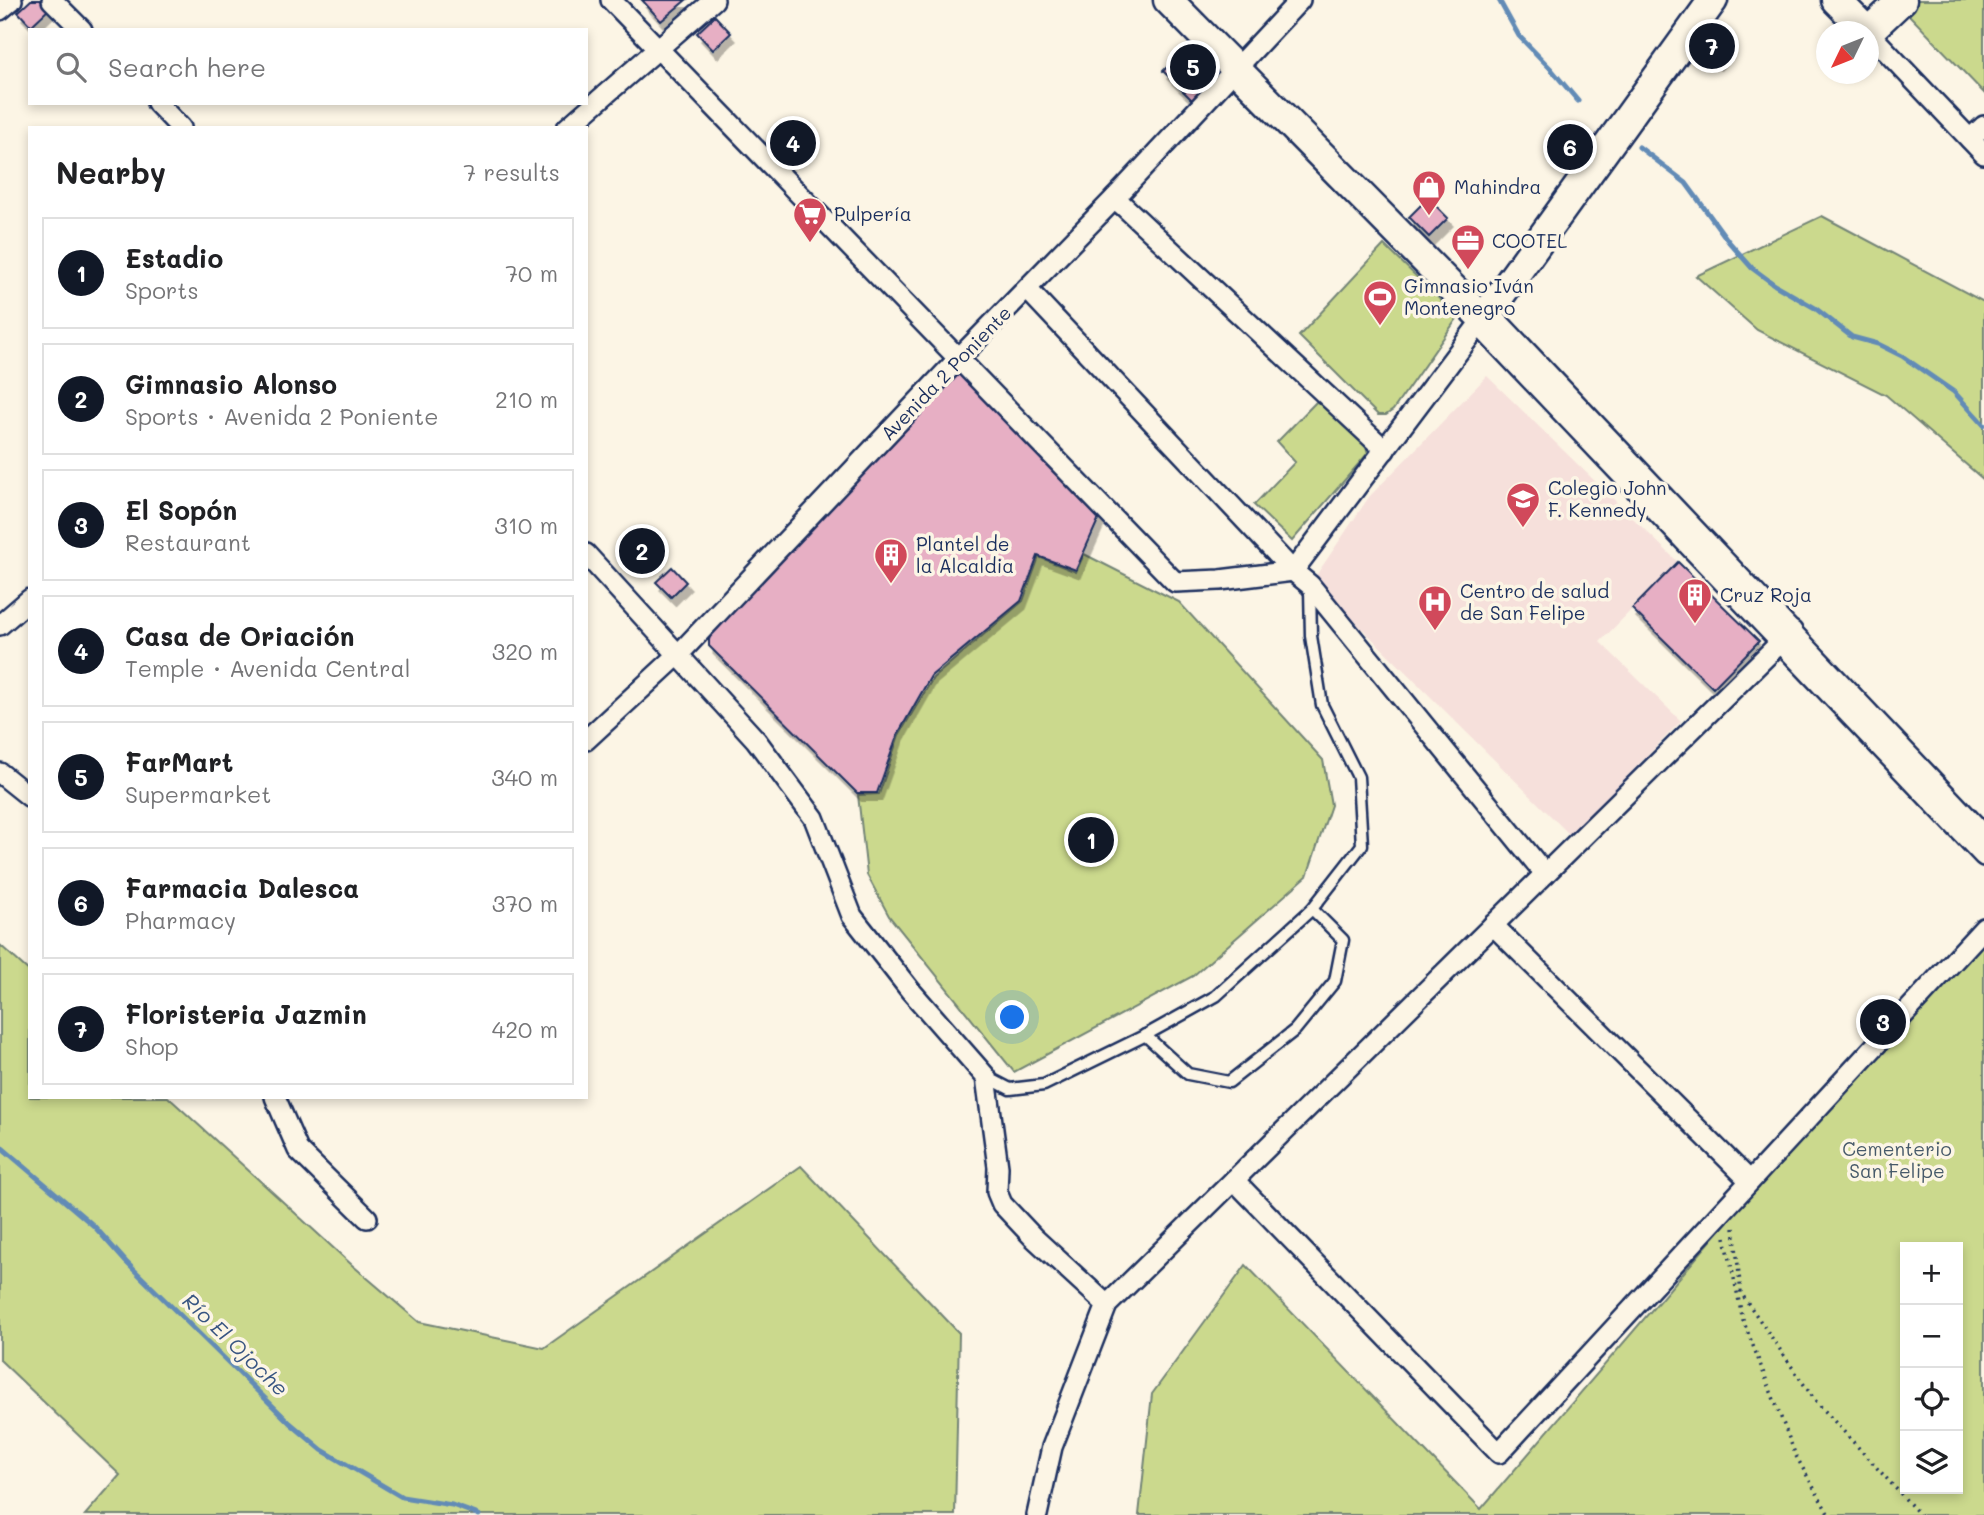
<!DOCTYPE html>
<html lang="en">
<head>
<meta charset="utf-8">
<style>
  :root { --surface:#fff; --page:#f2f2f2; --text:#202124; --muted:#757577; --line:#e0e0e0; --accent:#111827 }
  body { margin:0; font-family:Mali,sans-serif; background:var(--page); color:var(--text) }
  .controls { position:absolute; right:21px; bottom:21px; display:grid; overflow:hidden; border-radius:0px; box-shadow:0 4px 10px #0003 }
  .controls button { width:63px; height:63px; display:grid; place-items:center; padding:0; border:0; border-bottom:2px solid var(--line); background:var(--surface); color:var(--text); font:35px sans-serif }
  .compass { position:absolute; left:1816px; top:21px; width:63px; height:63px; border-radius:50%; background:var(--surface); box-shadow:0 4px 10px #0003; rotate:227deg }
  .you { position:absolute; left:1013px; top:1018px; width:24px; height:24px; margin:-18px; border:5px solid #fff; border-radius:50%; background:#1a73e8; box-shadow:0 0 0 10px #1a73e833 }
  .badge { display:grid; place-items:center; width:46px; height:46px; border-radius:50%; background:var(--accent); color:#fff; font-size:23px; font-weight:700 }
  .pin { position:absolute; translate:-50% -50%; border:4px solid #fff; box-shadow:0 2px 7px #0006 }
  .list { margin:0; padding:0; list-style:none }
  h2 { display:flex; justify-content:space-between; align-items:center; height:91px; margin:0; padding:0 28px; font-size:30px }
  h2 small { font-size:23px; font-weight:400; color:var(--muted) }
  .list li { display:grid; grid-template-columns:46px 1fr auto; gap:21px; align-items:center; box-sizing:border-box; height:112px; margin:0 14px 14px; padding:0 14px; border:2px solid var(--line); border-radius:0px }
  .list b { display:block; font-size:26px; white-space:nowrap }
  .list p { margin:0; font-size:23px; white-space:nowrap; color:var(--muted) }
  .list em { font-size:23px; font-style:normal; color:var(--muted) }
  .icon { flex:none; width:38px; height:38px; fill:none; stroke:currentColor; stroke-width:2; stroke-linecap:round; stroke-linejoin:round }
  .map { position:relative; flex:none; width:1984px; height:1515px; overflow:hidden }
  .search { position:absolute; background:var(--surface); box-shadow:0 4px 10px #0003; left:28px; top:28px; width:560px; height:77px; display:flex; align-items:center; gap:18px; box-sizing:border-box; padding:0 24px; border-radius:0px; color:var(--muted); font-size:26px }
  .panel { position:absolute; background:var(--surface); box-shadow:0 4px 10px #0003; left:28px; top:126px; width:560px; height:973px; border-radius:0px }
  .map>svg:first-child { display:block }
  .built { fill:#f6e0db }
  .green { fill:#cbd98d; stroke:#738476; stroke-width:2; fill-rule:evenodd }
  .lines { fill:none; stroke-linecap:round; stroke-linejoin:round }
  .stream { stroke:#628bb6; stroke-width:5 }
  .building { fill:#e7afc4; stroke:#1b2f5e; stroke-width:2; filter:url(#shadow) }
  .lane-casing { stroke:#1b2f5e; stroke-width:15 }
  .street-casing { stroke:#1b2f5e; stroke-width:24 }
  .secondary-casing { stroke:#1b2f5e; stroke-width:33 }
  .path { stroke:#1b2f5e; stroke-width:3.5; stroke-dasharray:2 5; stroke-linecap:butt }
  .lane { stroke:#fcf5e5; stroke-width:10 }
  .street { stroke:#fcf5e5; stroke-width:19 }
  .secondary { stroke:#fcf5e5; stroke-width:28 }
  .labels { text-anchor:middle; stroke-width:7; stroke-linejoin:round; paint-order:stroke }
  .poi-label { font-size:19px; fill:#1b2f5e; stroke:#fcf5e5; text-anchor:start }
  .street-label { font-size:19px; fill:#1b2f5e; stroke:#fcf5e5 }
  .park-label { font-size:19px; fill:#475a6a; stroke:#fcf5e5 }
  .water-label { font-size:21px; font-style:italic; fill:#385582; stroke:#fcf5e5 }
</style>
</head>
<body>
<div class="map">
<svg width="1984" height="1515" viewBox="0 0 1984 1515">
  <defs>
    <filter id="shadow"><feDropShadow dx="4.5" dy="8" stdDeviation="0" flood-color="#0004"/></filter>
  </defs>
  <rect width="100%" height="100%" fill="#fcf5e5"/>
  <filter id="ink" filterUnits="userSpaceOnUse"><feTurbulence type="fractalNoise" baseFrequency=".0143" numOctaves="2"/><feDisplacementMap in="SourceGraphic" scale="14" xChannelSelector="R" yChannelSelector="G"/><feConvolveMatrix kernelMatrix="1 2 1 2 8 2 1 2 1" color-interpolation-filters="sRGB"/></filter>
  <g filter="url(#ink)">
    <path class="built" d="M1487,376L1678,562L1600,642L1681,721L1570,835L1313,580L1369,497Z"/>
    <g class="green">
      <path d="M1913,0H1984V93L1908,14L1910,3Z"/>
      <path d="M1822,216L1984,302V480L1886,395L1757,330L1696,276Z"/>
      <path d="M1384,245L1458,317L1393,410L1386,415H1378L1299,336Z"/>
      <path d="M1321,397L1360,433L1368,453L1292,541L1254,505L1295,462L1277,442Z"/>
      <path d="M1084,554L1179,602L1323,760L1331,805L1307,876L1193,976L1014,1072L889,916L867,875L858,795L879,794L899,735L933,678L1023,601L1039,557L1076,572Z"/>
      <path d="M1984,940V1515H1139L1152,1394L1246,1265L1481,1509L1793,1145ZM1905,1247H1958V1489H1905Z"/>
      <path d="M0,945L30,972V1097H168L352,1265L419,1322L544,1348L801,1166L959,1333L955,1515H85L120,1475L0,1360Z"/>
    </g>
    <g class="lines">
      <g class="stream">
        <path d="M1499,0L1519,36L1551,69L1578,101"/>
        <path d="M1639,147L1686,183L1729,242L1752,268L1775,285L1815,308L1852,337L1878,344L1902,356L1954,392L1984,425"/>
        <path d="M0,1146L94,1226L126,1262L290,1423L322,1450L402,1497L452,1505L479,1515"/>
      </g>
    </g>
    <g class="building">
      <path d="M31,0H41L49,9L31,26L18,12Z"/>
      <path d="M642,0H686L661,21Z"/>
      <path d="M715,16L731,33L713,50L697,33Z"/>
      <path d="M1706,29L1729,47L1716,62L1694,45Z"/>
      <path d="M1195,40L1218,62L1217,75L1192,100L1163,71Z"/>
      <path d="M1564,134L1584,149L1576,160L1556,145Z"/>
      <path d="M1428,198L1448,218L1429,237L1409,217Z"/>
      <path d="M958,373H966L1103,509L1076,570L1038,556L1021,601L931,676L898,734L877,793H857L709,646V640L712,630Z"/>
      <path d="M642,537L656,552L642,566L628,551Z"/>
      <path d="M1678,562L1759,641L1713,688L1632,609Z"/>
      <path d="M672,567L686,582L671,597L656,582Z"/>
    </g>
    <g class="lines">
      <g class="lane-casing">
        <g id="lane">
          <path d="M1145,1035L1188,1074L1229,1082L1295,1030L1335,981L1343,940L1312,909"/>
          <path d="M987,1077L1010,1089L1044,1085L1144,1036L1216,996L1312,909L1362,845L1358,777L1322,705L1311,636L1310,589"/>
        </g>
      </g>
      <g class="street-casing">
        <g id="street">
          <path d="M52,0L82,30"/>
          <path d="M611,0L1175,582L1220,580L1293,571L1483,319"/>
          <path d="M0,10L12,0"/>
          <path d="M1869,33L1984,154"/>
          <path d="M157,103L181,128"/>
          <path d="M567,128L714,0"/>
          <path d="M1970,139L1984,126"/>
          <path d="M1115,198L1385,450"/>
          <path d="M1027,289L1293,571L1310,585L1545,874"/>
          <path d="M1488,311L1984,835"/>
          <path d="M1478,324L1984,856"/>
          <path d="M586,554L756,740L814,818L852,916L910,990L986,1077L998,1167L997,1192L1002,1204L1033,1237L1107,1305"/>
          <path d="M0,625L30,599"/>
          <path d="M586,740L678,655L959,358L1115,198L1300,0"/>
          <path d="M0,773L30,797"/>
          <path d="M1493,925L1750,1181"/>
          <path d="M275,1097L298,1150L367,1218"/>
          <path d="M1234,1180L1499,1453L1984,928"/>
          <path d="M1037,1515L1052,1447L1107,1305L1792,631"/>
        </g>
      </g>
      <g class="secondary-casing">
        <g id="secondary">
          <path d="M1168,0L1483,319L1713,0"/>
          <path d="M1836,0L1868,32"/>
          <path d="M1868,32L1902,0"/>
        </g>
      </g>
      <g class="path">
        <path d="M1734,1228L1741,1293L1814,1399L1920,1515"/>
        <path d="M1725,1237L1743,1320L1796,1456L1829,1515"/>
      </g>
      <use href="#lane" class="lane"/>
      <use href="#street" class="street"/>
      <use href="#secondary" class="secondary"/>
    </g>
  </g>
  <defs>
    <g id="shop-pin" transform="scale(1.75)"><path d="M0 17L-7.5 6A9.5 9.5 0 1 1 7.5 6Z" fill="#d1495b" stroke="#fcf5e5"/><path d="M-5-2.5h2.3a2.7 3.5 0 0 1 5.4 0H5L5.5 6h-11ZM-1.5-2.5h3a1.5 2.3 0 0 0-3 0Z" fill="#fff"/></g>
    <g id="supermarket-pin" transform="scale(1.75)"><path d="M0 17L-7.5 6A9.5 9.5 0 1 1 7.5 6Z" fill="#d1495b" stroke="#fcf5e5"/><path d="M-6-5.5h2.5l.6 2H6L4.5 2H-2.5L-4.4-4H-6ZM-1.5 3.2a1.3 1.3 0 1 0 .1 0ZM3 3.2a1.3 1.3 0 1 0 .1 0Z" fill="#fff"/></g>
    <g id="office-pin" transform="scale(1.75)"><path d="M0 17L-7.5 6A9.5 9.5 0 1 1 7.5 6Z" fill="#d1495b" stroke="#fcf5e5"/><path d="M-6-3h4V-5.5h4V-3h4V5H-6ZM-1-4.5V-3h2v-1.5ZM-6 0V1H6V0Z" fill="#fff"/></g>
    <g id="stadium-pin" transform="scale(1.75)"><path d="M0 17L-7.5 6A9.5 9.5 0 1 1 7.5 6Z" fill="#d1495b" stroke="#fcf5e5"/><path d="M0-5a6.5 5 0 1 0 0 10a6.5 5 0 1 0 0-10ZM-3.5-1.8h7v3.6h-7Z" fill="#fff"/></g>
    <g id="school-pin" transform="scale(1.75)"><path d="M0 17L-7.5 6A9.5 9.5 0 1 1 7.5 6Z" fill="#d1495b" stroke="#fcf5e5"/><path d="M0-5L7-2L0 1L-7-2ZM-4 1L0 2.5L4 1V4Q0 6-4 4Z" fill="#fff"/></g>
    <g id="building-pin" transform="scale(1.75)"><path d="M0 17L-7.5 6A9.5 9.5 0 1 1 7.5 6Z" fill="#d1495b" stroke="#fcf5e5"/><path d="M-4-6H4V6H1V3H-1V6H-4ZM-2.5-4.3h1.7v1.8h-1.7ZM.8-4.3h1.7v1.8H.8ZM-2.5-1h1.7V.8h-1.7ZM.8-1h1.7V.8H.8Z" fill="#fff"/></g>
    <g id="hospital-pin" transform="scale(1.75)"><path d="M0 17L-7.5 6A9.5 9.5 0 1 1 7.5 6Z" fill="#d1495b" stroke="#fcf5e5"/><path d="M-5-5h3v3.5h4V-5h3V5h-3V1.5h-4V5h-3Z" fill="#fff"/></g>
  </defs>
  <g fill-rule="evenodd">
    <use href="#shop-pin" x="1429" y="187"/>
    <use href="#supermarket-pin" x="810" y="214"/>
    <use href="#office-pin" x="1468" y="241"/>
    <use href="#stadium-pin" x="1380" y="297"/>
    <use href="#school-pin" x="1523" y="499"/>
    <use href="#building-pin" x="891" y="555"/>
    <use href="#building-pin" x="1695" y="595"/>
    <use href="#hospital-pin" x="1435" y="602"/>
  </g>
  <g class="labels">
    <g class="poi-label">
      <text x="1454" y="194">Mahindra</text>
      <text x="834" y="221">Pulpería</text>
      <text x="1492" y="248">COOTEL</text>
      <text x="1404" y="293">Gimnasio Iván<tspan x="1404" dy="22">Montenegro</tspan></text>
      <text x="1548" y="495">Colegio John<tspan x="1548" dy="22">F. Kennedy</tspan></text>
      <text x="916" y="551">Plantel de<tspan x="916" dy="22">la Alcaldia</tspan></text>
      <text x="1460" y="598">Centro de salud<tspan x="1460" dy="22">de San Felipe</tspan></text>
      <text x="1720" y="602">Cruz Roja</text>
    </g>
    <g class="street-label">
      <text transform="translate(946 373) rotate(-46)" y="7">Avenida 2 Poniente</text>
    </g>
    <g class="park-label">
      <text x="1897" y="1156">Cementerio<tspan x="1897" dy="22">San Felipe</tspan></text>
    </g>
    <g class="water-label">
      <text transform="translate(235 1345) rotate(44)" y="7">Río El Ojoche</text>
    </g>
  </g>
</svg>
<div class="controls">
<button>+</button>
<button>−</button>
<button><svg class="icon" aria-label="locate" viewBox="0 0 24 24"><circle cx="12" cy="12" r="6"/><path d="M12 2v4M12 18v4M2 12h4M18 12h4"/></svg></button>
<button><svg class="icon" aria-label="layers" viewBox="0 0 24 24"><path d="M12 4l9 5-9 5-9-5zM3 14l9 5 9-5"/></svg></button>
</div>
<svg class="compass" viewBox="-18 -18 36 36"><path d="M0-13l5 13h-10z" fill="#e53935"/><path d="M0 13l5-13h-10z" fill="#757577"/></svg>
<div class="you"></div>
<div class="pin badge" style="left:1091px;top:840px">1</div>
<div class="pin badge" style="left:642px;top:551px">2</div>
<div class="pin badge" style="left:1883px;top:1022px">3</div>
<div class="pin badge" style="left:793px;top:143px">4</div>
<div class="pin badge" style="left:1193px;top:67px">5</div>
<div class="pin badge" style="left:1570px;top:147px">6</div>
<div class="pin badge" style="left:1712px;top:46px">7</div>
<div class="search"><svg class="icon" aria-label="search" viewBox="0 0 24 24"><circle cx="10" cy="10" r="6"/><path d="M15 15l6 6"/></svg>Search here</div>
<section class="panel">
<h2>Nearby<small>7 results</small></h2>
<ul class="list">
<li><span class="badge">1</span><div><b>Estadio</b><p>Sports</p></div><em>70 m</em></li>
<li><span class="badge">2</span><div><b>Gimnasio Alonso</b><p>Sports · Avenida 2 Poniente</p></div><em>210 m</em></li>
<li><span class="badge">3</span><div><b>El Sopón</b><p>Restaurant</p></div><em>310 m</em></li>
<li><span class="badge">4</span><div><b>Casa de Oriación</b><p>Temple · Avenida Central</p></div><em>320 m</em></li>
<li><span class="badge">5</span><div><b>FarMart</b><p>Supermarket</p></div><em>340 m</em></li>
<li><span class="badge">6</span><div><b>Farmacia Dalesca</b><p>Pharmacy</p></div><em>370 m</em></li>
<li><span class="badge">7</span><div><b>Floristeria Jazmin</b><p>Shop</p></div><em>420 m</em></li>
</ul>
</section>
</div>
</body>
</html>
